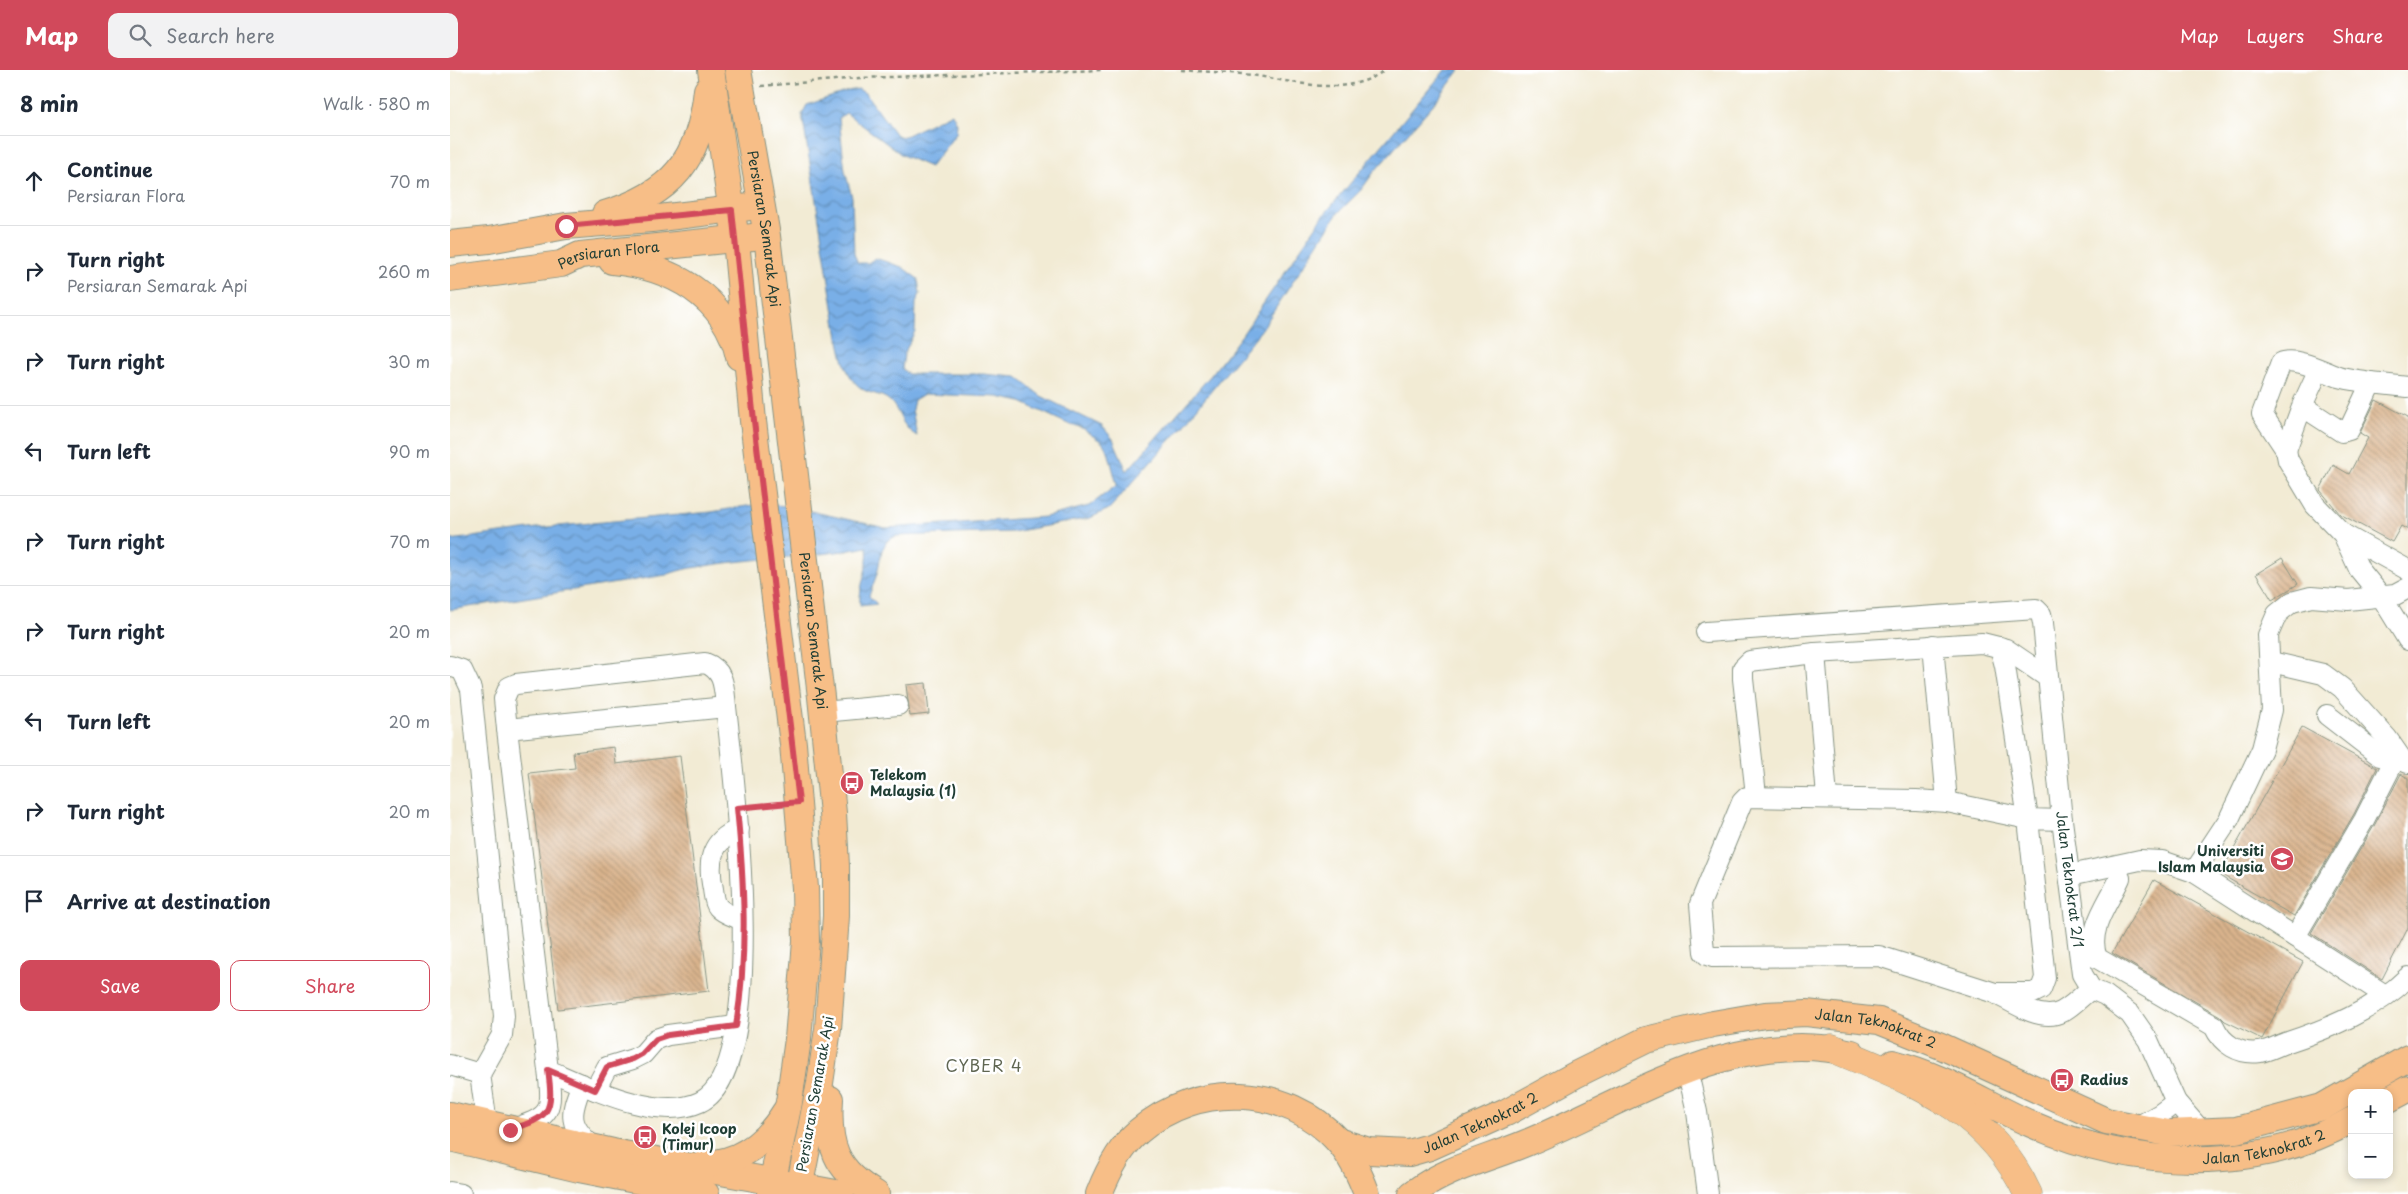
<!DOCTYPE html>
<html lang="en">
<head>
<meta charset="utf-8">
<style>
  :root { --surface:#fff; --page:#f2f2f3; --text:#1f2937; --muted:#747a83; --line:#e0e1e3; --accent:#d1495b }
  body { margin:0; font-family:"Playpen Sans",sans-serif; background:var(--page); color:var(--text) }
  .controls { position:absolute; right:15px; bottom:15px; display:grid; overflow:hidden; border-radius:10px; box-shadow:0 2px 8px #0003 }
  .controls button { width:45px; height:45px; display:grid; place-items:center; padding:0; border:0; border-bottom:1px solid var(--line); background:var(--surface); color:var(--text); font:25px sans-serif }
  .stop { position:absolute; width:15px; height:15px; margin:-11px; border:4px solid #d1495b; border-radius:50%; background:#fff }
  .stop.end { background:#d1495b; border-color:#fff; box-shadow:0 1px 5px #0008 }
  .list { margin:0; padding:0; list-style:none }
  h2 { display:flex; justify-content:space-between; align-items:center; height:65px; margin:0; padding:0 20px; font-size:21px }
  h2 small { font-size:16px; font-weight:400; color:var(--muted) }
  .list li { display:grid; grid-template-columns:32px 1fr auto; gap:15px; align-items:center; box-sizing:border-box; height:90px; padding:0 20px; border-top:1px solid var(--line) }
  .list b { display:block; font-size:19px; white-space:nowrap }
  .list p { margin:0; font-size:16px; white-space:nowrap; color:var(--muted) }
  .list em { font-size:16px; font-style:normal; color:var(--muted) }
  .actions { display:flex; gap:10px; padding:15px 20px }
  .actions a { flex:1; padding:11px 0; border:1px solid var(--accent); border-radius:10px; text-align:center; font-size:18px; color:var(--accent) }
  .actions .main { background:var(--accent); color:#fff }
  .icon { flex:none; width:28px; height:28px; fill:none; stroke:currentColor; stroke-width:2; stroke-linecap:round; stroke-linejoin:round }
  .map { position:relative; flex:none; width:1958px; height:1124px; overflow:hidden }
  header { display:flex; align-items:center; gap:30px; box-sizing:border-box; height:70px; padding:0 25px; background:var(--accent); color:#fff }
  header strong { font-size:24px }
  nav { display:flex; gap:28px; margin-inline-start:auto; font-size:18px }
  .search { width:350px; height:45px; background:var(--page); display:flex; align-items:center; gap:12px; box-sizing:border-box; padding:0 18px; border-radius:10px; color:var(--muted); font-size:19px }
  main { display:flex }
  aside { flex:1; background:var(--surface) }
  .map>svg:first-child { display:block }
  .water { fill:url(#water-waves); stroke:#4c768e }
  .building { fill:url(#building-back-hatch) }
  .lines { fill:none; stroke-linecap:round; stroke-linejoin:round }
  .minor-casing { stroke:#889484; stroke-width:22 }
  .major-casing { stroke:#889484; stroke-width:28 }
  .highway-casing { stroke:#889484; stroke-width:29 }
  .path { stroke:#889484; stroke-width:2.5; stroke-dasharray:4 4; stroke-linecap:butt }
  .minor { stroke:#fff; stroke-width:20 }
  .major { stroke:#f7be87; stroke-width:26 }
  .highway { stroke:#f7be87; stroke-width:28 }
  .route { stroke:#d1495b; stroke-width:6 }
  .labels { text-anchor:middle; stroke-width:5; stroke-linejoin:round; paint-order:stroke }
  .street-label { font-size:14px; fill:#1f3d34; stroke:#fff }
  .poi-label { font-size:14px; font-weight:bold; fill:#1f3d34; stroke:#fff; text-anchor:start }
  .quarter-label { font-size:16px; letter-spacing:1px; fill:#606753; stroke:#fff }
</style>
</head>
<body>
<header>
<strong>Map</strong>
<div class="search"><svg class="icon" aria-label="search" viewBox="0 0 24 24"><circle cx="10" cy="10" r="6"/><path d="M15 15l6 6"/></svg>Search here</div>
<nav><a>Map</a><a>Layers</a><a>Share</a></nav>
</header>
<main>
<aside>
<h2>8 min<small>Walk · 580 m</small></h2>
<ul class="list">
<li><svg class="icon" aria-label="ahead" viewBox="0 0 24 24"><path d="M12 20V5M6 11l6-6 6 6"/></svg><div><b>Continue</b><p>Persiaran Flora</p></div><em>70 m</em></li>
<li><svg class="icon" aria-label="right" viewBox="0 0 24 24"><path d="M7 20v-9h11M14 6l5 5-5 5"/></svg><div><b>Turn right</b><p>Persiaran Semarak Api</p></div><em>260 m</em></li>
<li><svg class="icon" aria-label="right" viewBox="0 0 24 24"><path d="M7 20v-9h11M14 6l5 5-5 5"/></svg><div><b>Turn right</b></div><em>30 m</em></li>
<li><svg class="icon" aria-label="left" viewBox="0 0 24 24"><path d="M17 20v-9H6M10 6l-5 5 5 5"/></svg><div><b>Turn left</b></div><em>90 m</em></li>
<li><svg class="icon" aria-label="right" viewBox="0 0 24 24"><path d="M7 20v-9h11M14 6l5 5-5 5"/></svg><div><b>Turn right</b></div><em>70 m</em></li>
<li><svg class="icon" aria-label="right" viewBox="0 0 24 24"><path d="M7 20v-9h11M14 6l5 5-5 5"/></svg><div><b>Turn right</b></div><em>20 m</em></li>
<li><svg class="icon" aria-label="left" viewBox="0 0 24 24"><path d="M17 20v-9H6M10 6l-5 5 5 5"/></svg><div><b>Turn left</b></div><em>20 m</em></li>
<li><svg class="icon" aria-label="right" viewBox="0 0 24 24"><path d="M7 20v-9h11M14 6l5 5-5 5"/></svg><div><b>Turn right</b></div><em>20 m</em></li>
<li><svg class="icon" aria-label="arrive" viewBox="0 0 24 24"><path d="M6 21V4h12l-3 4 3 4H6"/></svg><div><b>Arrive at destination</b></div></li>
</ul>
<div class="actions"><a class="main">Save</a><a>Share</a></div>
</aside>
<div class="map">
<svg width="1958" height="1124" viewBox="0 0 1958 1124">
  <defs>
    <pattern id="water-waves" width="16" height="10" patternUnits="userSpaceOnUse" patternTransform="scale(1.25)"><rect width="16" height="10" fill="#79afe7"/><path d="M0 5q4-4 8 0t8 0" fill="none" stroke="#6390bc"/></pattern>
    <pattern id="building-back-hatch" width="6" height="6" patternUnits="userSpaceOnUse" patternTransform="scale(1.25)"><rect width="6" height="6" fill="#dab48d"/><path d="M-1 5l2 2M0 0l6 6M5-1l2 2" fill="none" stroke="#b09474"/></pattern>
  </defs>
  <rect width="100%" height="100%" fill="#fff"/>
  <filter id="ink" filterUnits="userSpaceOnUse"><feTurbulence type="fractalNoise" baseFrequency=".02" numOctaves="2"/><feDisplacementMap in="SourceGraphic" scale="10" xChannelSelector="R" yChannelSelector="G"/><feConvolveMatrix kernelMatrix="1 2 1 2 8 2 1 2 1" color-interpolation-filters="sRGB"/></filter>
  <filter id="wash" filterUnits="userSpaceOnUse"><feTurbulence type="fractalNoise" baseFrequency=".0096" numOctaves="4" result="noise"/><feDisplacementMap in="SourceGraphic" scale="20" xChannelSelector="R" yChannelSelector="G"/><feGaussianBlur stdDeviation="1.12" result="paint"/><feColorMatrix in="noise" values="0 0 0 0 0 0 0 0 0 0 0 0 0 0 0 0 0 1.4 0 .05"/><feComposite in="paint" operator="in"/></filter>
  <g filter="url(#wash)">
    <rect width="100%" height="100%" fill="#f2ebd4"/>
    <path class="water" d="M995,0H1010L986,31L924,102L911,120L888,143L812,259L726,364L659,439L640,448L563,462L446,466L437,471L432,480L427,504L419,526L427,534L410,536C408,515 420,498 417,477C368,487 318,487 268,494C250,497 233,498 216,505L0,540V470L87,458L261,442L309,434L338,436L436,458L595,447L639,436L667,415L658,381L652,372L631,358L618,354L571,332L548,327L474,324L464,330L462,339L467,366C448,355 451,338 436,328C430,324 421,324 414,320C394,308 392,283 387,262L352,44L357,35L398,21L408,19L415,23L446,65L453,67L502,43L507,54L506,64L480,97L452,85L396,43L389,48L395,101L402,127L404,184L408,193H418L425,188L452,197L468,209L470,224L466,233L465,261L454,284L452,299L458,304H533L567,307L591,326L652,356L663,369L677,401L761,305L792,265L873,146Z"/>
    <g id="blocks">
      <g class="building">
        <path d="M1926,330L1958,347V460L1951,456L1942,472L1890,444L1870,420L1883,395L1899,404L1918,368L1910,363Z"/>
        <path d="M1832,488L1848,514L1822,530L1806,504Z"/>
        <path d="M476,613L479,644L460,646L456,615Z"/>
        <path d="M1852,657L1927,698L1904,744L1844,846L1770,804Z"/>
        <path d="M164,677L166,694L230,686L259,921L108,939L79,703L125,698L123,682Z"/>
        <path d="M1951,704L1958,708V858L1932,909L1861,863L1924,756Z"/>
        <path d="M1704,810L1853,892L1812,969L1775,951L1770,946L1662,883Z"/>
      </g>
    </g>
  </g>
  <g filter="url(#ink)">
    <use href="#blocks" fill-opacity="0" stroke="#889484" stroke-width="1"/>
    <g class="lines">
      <g class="minor-casing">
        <g id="minor">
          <path d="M1921,313L1958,317"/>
          <path d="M1852,336L1892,362L1899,360L1921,313C1911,311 1899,310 1889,307C1875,302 1845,286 1831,293L1812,344L1836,380L1852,336L1869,299"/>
          <path d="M1836,380L1838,390L1865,435L1893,464L1909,499L1931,526L1958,570"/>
          <path d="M1893,464L1958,500"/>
          <path id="s1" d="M1256,562L1586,539L1591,544L1593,553L1612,750L1632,904L1641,919L1655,925L1680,944L1698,970L1726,1032L1747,1056L1755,1061"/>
          <path d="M1483,575L1497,732"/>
          <path d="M1550,577L1555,596L1578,749L1595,908L1591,919L1583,923H1545L1429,886L1263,887L1257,885L1254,882L1250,834L1292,732L1297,727L1466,730L1497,732L1578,749L1612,750"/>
          <path d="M1365,583L1377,727"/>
          <path d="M1821,592L1873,604L1892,618L1937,668L1953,691L1958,693"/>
          <path d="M0,596L12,600L21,619L54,946L52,965L30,1004L37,1054"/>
          <path d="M373,642L448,635"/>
          <path d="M1877,645L1930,686L1953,691"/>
          <path d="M57,659L54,629L59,617L66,614L255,593C275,600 274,619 276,637"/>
          <path d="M1306,725L1293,609V598L1300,591L1365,583L1532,573L1556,579L1597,607"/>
          <path d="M289,759C261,771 257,790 263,819C264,825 264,832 268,837C274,844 284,846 292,850"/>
          <path d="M1744,802L1779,749L1812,679L1822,640L1818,565L1827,544L1842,532L1861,527L1898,530L1945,525L1958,518"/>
          <path d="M1620,805L1690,790L1712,791L1744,802L1935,925"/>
          <path d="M1670,808C1659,833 1636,859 1647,888L1764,956C1772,974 1789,985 1810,982C1818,981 1827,976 1835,973C1878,959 1925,940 1958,907"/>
          <path d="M1845,867L1914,750L1944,691"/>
          <path d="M1548,925C1564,933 1587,949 1606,944C1618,941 1631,926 1641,919"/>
          <path d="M0,995L30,1004"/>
          <path d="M1237,999L1247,1042L1258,1124"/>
          <path d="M132,1014C119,1045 118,1056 145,1078"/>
          <path d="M145,1020L157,997L183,989L193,984L206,969L218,965L286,956"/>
          <path d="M1687,1057L1710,1044L1726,1032"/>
          <path d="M62,1059C102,1047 103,1041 98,1000L57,659L276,637C284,706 321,999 250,1032C207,1052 138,1017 98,1000"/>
          <path d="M0,1122L11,1124"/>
        </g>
      </g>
      <g class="major-casing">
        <g id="major">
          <path d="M261,0L286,170L303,351L343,674L355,818L356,871L348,969L339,1032L320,1124"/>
          <path id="s2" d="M288,0L317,166L371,627L383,743L386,796V846L378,959L370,1013L348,1124"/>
          <path d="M155,144C222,124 250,90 257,20"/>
          <path d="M0,174L39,170L116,156L201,149L300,137"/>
          <path d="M162,191C220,196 276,226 289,287"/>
          <path id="s3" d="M0,209L111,194L130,185L303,167"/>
          <path id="s4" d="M1443,993C1494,1006 1534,1033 1581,1054C1681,1098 1804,1105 1902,1050"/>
          <path d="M380,1029C377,1075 385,1100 426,1124"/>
          <path d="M1939,1029L1958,1019"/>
          <path d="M0,1045L163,1082L391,1124"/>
          <path d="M0,1068L129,1099L256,1124"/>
          <path id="s5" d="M888,1071L919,1081L959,1083L980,1077L1056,1043L1125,1005L1196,970L1263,954L1315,945L1356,943L1429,951L1491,976L1656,1051L1718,1063L1786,1060L1872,1037L1958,988"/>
          <path d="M254,1094C290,1093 317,1071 335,1042"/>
          <path d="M649,1124C658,1101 670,1077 689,1061C747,1011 836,1014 888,1071C901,1086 910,1105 917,1124"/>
          <path d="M962,1124C996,1098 1038,1089 1076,1073C1180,1030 1285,955 1402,983"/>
        </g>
      </g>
      <g class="highway-casing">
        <path id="highway" d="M1382,978C1464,1013 1537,1036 1578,1124"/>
      </g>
      <g class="path">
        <path d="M732,0C755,2 778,2 801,5C845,11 895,29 935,0"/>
        <path d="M311,16L409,8L652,0"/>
        <path d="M303,737L327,734"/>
      </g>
      <use href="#minor" class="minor"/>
      <use href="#major" class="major"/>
      <use href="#highway" class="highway"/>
    </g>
  </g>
  <g class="lines" filter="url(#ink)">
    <path class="route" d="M60,1060C100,1047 104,1042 98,1000L145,1020L157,997L183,989L192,984L206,969L218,965L286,956C298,885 294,809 287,738L349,732L304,351L282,140L116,156"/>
  </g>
  <defs>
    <g id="bus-disc" transform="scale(1.25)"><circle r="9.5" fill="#d1495b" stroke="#fff"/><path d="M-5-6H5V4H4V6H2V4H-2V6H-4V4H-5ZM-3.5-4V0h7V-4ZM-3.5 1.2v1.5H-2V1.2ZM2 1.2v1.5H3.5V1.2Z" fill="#fff"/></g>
    <g id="university-disc" transform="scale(1.25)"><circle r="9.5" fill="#d1495b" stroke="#fff"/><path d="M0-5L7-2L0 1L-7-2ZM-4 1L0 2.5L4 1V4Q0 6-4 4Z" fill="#fff"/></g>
  </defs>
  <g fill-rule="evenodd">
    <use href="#bus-disc" x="402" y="713"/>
    <use href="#university-disc" x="1832" y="789"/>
    <use href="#bus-disc" x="1612" y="1010"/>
    <use href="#bus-disc" x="195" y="1067"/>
  </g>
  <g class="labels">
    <g class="street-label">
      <text dy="5" stroke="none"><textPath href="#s2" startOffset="161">Persiaran Semarak Api</textPath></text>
      <text dy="5" stroke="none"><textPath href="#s3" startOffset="161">Persiaran Flora</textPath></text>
      <text dy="5" stroke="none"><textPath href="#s2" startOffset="566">Persiaran Semarak Api</textPath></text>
      <text dy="5" stroke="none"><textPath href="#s1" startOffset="605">Jalan Teknokrat 2/1</textPath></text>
      <text dy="5" stroke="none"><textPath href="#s5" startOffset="570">Jalan Teknokrat 2</textPath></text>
      <text transform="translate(365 1024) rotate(-80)" y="5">Persiaran Semarak Api</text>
      <text dy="5" stroke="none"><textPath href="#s5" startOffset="150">Jalan Teknokrat 2</textPath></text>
      <text dy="5" stroke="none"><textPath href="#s4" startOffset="390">Jalan Teknokrat 2</textPath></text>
    </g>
    <g class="poi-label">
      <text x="420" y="710">Telekom<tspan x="420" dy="16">Malaysia (1)</tspan></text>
      <text x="1814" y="786" text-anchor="end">Universiti<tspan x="1814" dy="16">Islam Malaysia</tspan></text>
      <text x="1630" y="1015">Radius</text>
      <text x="212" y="1064">Kolej Icoop<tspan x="212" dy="16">(Timur)</tspan></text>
    </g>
    <g class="quarter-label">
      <text x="534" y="1002">CYBER 4</text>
    </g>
  </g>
</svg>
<div class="controls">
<button>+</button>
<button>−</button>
</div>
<div class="stop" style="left:116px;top:156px"></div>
<div class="stop end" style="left:60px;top:1060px"></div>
</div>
</main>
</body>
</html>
